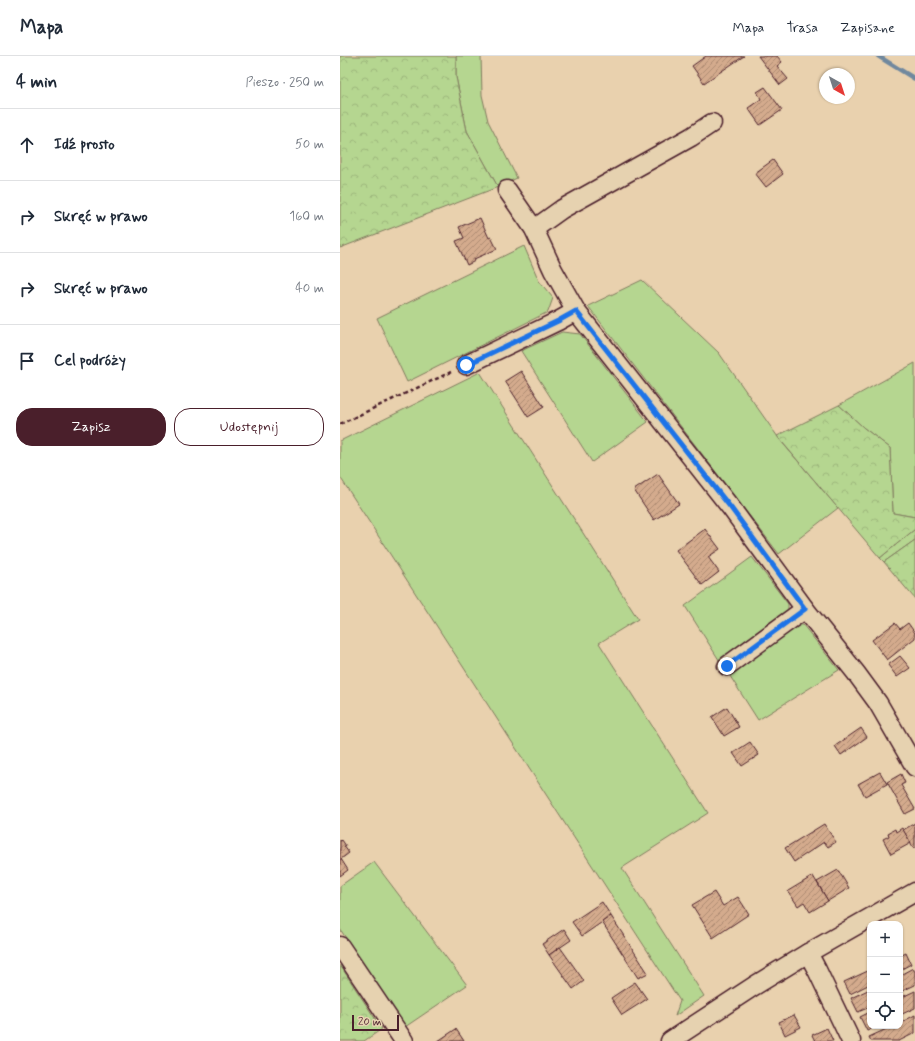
<!DOCTYPE html>
<html lang="pl">
<head>
<meta charset="utf-8">
<style>
  :root { --surface:#fff; --page:#f2f2f3; --text:#1f2937; --muted:#747a83; --line:#e0e1e3; --accent:#4a1f2b }
  body { margin:0; font-family:Mynerve,sans-serif; background:var(--page); color:var(--text) }
  .controls { position:absolute; right:12px; bottom:12px; display:grid; overflow:hidden; border-radius:8px; box-shadow:0 1px 3px #0004 }
  .controls button { width:36px; height:36px; display:grid; place-items:center; padding:0; border:0; border-bottom:1px solid var(--line); background:var(--surface); color:var(--text); font:20px sans-serif }
  .compass { position:absolute; left:479px; top:12px; width:36px; height:36px; border-radius:50%; background:var(--surface); box-shadow:0 1px 3px #0004; rotate:141deg }
  .scale { position:absolute; left:12px; bottom:10px; width:47px; box-sizing:border-box; padding-left:4px; border:2px solid #4a1f2b; border-top:0; font-size:11px; line-height:14px; white-space:nowrap; color:#4a1f2b; -webkit-text-stroke:3px #e6d2b0; paint-order:stroke }
  .stop { position:absolute; width:12px; height:12px; margin:-9px; border:3px solid #1a73e8; border-radius:50%; background:#fff }
  .stop.end { background:#1a73e8; border-color:#fff; box-shadow:0 1px 4px #0008 }
  .list { margin:0; padding:0; list-style:none }
  h2 { display:flex; justify-content:space-between; align-items:center; height:52px; margin:0; padding:0 16px; font-size:17px }
  h2 small { font-size:13px; font-weight:400; color:var(--muted) }
  .list li { display:grid; grid-template-columns:26px 1fr auto; gap:12px; align-items:center; box-sizing:border-box; height:72px; padding:0 16px; border-top:1px solid var(--line) }
  .list b { display:block; font-size:15px; white-space:nowrap }
  .list em { font-size:13px; font-style:normal; color:var(--muted) }
  .actions { display:flex; gap:8px; padding:12px 16px }
  .actions a { flex:1; padding:9px 0; border:1px solid var(--accent); border-radius:16px; text-align:center; font-size:14px; color:var(--accent) }
  .actions .main { background:var(--accent); color:#fff }
  .icon { flex:none; width:22px; height:22px; fill:none; stroke:currentColor; stroke-width:2; stroke-linecap:round; stroke-linejoin:round }
  .map { position:relative; flex:none; width:575px; height:985px; overflow:hidden }
  header { display:flex; align-items:center; gap:24px; box-sizing:border-box; height:56px; padding:0 20px; background:var(--surface); border-bottom:1px solid var(--line) }
  header strong { font-size:19px }
  nav { display:flex; gap:22px; margin-inline-start:auto; font-size:14px }
  main { display:flex }
  aside { flex:1; background:var(--surface) }
  .map>svg:first-child { display:block }
  .green { fill:#b5d690; stroke:#807a5e }
  .forest { fill:url(#forest-crowns); stroke:#807a5e }
  .lines { fill:none; stroke-linecap:round; stroke-linejoin:round }
  .stream { stroke:#70889e; stroke-width:4.5 }
  .building { fill:url(#building-hatch); stroke:#4a1f2b }
  .minor-casing { stroke:#4a1f2b; stroke-width:21 }
  .path { stroke:#4a1f2b; stroke-width:2.5; stroke-dasharray:4 3; stroke-linecap:butt }
  .minor { stroke:#e6d2b0; stroke-width:18 }
  .route { stroke:#1a73e8; stroke-width:5 }
</style>
</head>
<body>
<header>
<strong>Mapa</strong>
<nav><a>Mapa</a><a>Trasa</a><a>Zapisane</a></nav>
</header>
<main>
<aside>
<h2>4 min<small>Pieszo · 250 m</small></h2>
<ul class="list">
<li><svg class="icon" aria-label="ahead" viewBox="0 0 24 24"><path d="M12 20V5M6 11l6-6 6 6"/></svg><div><b>Idź prosto</b></div><em>50 m</em></li>
<li><svg class="icon" aria-label="right" viewBox="0 0 24 24"><path d="M7 20v-9h11M14 6l5 5-5 5"/></svg><div><b>Skręć w prawo</b></div><em>160 m</em></li>
<li><svg class="icon" aria-label="right" viewBox="0 0 24 24"><path d="M7 20v-9h11M14 6l5 5-5 5"/></svg><div><b>Skręć w prawo</b></div><em>40 m</em></li>
<li><svg class="icon" aria-label="arrive" viewBox="0 0 24 24"><path d="M6 21V4h12l-3 4 3 4H6"/></svg><div><b>Cel podróży</b></div></li>
</ul>
<div class="actions"><a class="main">Zapisz</a><a>Udostępnij</a></div>
</aside>
<div class="map">
<svg width="575" height="985" viewBox="0 0 575 985">
  <defs>
    <pattern id="forest-crowns" width="20" height="18" patternUnits="userSpaceOnUse"><rect width="20" height="18" fill="#b5d690"/><path d="M2 6a3 3 0 1 1 6 0M12 15a3 3 0 1 1 6 0" fill="none" stroke="#9db77c"/></pattern>
    <pattern id="building-hatch" width="6" height="6" patternUnits="userSpaceOnUse"><rect width="6" height="6" fill="#d4ab8d"/><path d="M-1 1l2-2M0 6l6-6M5 7l2-2" fill="none" stroke="#ae8b73"/></pattern>
  </defs>
  <rect width="100%" height="100%" fill="#e9d1ae"/>
  <filter id="ink" filterUnits="userSpaceOnUse"><feTurbulence type="fractalNoise" baseFrequency=".025" numOctaves="2"/><feDisplacementMap in="SourceGraphic" scale="8" xChannelSelector="R" yChannelSelector="G"/><feConvolveMatrix kernelMatrix="1 2 1 2 8 2 1 2 1" color-interpolation-filters="sRGB"/></filter>
  <g filter="url(#ink)">
    <g class="green">
      <path d="M116,0H141L142,39L148,65L177,122L158,131L127,75L116,21Z"/>
      <path d="M184,190L199,225L213,242L208,256L67,326L37,262Z"/>
      <path d="M302,224L379,297L440,384L498,452L439,498L248,250Z"/>
      <path d="M222,276L240,278L308,366L252,406L181,295Z"/>
      <path d="M575,307V461L553,457L550,392L524,372L499,349Z"/>
      <path d="M140,316L298,563L259,587L368,757L282,812L364,940L335,960L340,945L0,421V385Z"/>
      <path d="M575,473V484L544,506L540,502Z"/>
      <path d="M412,501L448,548V559L381,607L345,550Z"/>
      <path d="M454,568L463,569L499,614L418,664L388,617Z"/>
      <path d="M34,806L127,929L65,971L0,873V830Z"/>
    </g>
    <g class="forest">
      <path d="M0,0H116V21L127,75L158,131L0,192Z"/>
      <path d="M499,349L524,372L550,392L553,457L575,461V473L540,502L437,380Z"/>
      <path d="M575,484V543L544,506Z"/>
      <path d="M0,909L42,973L24,985H0Z"/>
    </g>
    <g class="lines">
      <path class="stream" d="M538,0L575,23"/>
    </g>
    <g class="building">
      <path d="M366,0H404L364,27L352,10Z"/>
      <path d="M418,0H437L442,6L437,10L448,23L440,29Z"/>
      <path d="M425,31L442,54L420,69L408,52L421,43L417,36Z"/>
      <path d="M433,104L443,118L426,131L415,117Z"/>
      <path d="M140,162L149,182L151,181L157,193L134,203L135,205L127,209L116,185L124,182L119,171Z"/>
      <path d="M181,315L204,351L188,361L165,325Z"/>
      <path d="M318,418L339,448L314,464L294,434Z"/>
      <path d="M365,473L380,493L368,501L379,516L362,529L336,494Z"/>
      <path d="M555,567L560,573L568,567L575,577V582L547,604L532,584Z"/>
      <path d="M560,600L570,612L557,621L548,609Z"/>
      <path d="M387,651L399,671L384,680L372,661Z"/>
      <path d="M521,672L527,681L501,699L495,690Z"/>
      <path d="M410,686L419,699L402,710L393,697Z"/>
      <path d="M540,716L547,728L525,740L518,728Z"/>
      <path d="M561,718L565,727L561,729L575,753L565,758L547,726Z"/>
      <path d="M575,767V791L573,792L563,774Z"/>
      <path d="M484,768L496,786L488,791L484,786L454,806L445,792Z"/>
      <path d="M562,772L571,787L551,798L543,783L549,780L548,777L555,773L556,776Z"/>
      <path d="M0,784L1,785L2,784L6,790H4L9,797L1,803L8,814L0,820Z"/>
      <path d="M498,814L509,832L488,845L477,826Z"/>
      <path d="M473,820L488,845L470,856L464,846L458,850L448,835Z"/>
      <path d="M374,836L383,850L398,841L409,858L373,882L352,849Z"/>
      <path d="M262,846L271,860L242,880L232,866Z"/>
      <path d="M271,860L308,917L298,922L262,866Z"/>
      <path d="M224,873L231,884L209,899L202,888Z"/>
      <path d="M220,891L244,925L233,933L209,899Z"/>
      <path d="M566,897L571,908L560,914V900Z"/>
      <path d="M573,912L575,916V929L560,936V919Z"/>
      <path d="M530,914V928L510,938L504,926Z"/>
      <path d="M295,926L307,943L282,959L271,942Z"/>
      <path d="M530,933V951L518,956L511,942Z"/>
      <path d="M575,935V952L560,959V942Z"/>
      <path d="M530,956V970H538L527,975L520,961Z"/>
      <path d="M454,959L461,971L445,979L439,966Z"/>
      <path d="M575,959V977L559,985H531L529,981L553,970H560V967Z"/>
      <path d="M487,972L493,985H475L472,979Z"/>
      <path d="M116,973L124,985H98Z"/>
    </g>
    <g class="lines">
      <g class="minor-casing">
        <g id="minor">
          <path d="M167,134L194,173L213,214L236,255L391,452L465,553L516,617L538,647L575,711"/>
          <path d="M194,173L222,153L351,81L372,67"/>
          <path d="M126,309L218,265L236,255"/>
          <path d="M387,610L465,553"/>
          <path d="M0,890L64,985"/>
          <path d="M468,897L477,914L511,985"/>
          <path d="M330,985L414,930L468,897L575,836"/>
        </g>
      </g>
      <path class="path" d="M0,368L111,316"/>
      <use href="#minor" class="minor"/>
    </g>
  </g>
  <g class="lines" filter="url(#ink)">
    <path class="route" d="M126,309L218,265L236,255L391,452L465,553L387,610"/>
  </g>
</svg>
<div class="controls">
<button>+</button>
<button>−</button>
<button><svg class="icon" aria-label="locate" viewBox="0 0 24 24"><circle cx="12" cy="12" r="6"/><path d="M12 2v4M12 18v4M2 12h4M18 12h4"/></svg></button>
</div>
<svg class="compass" viewBox="-18 -18 36 36"><path d="M0-13l5 13h-10z" fill="#e53935"/><path d="M0 13l5-13h-10z" fill="#747a83"/></svg>
<div class="scale">20 m</div>
<div class="stop" style="left:126px;top:309px"></div>
<div class="stop end" style="left:387px;top:610px"></div>
</div>
</main>
</body>
</html>
